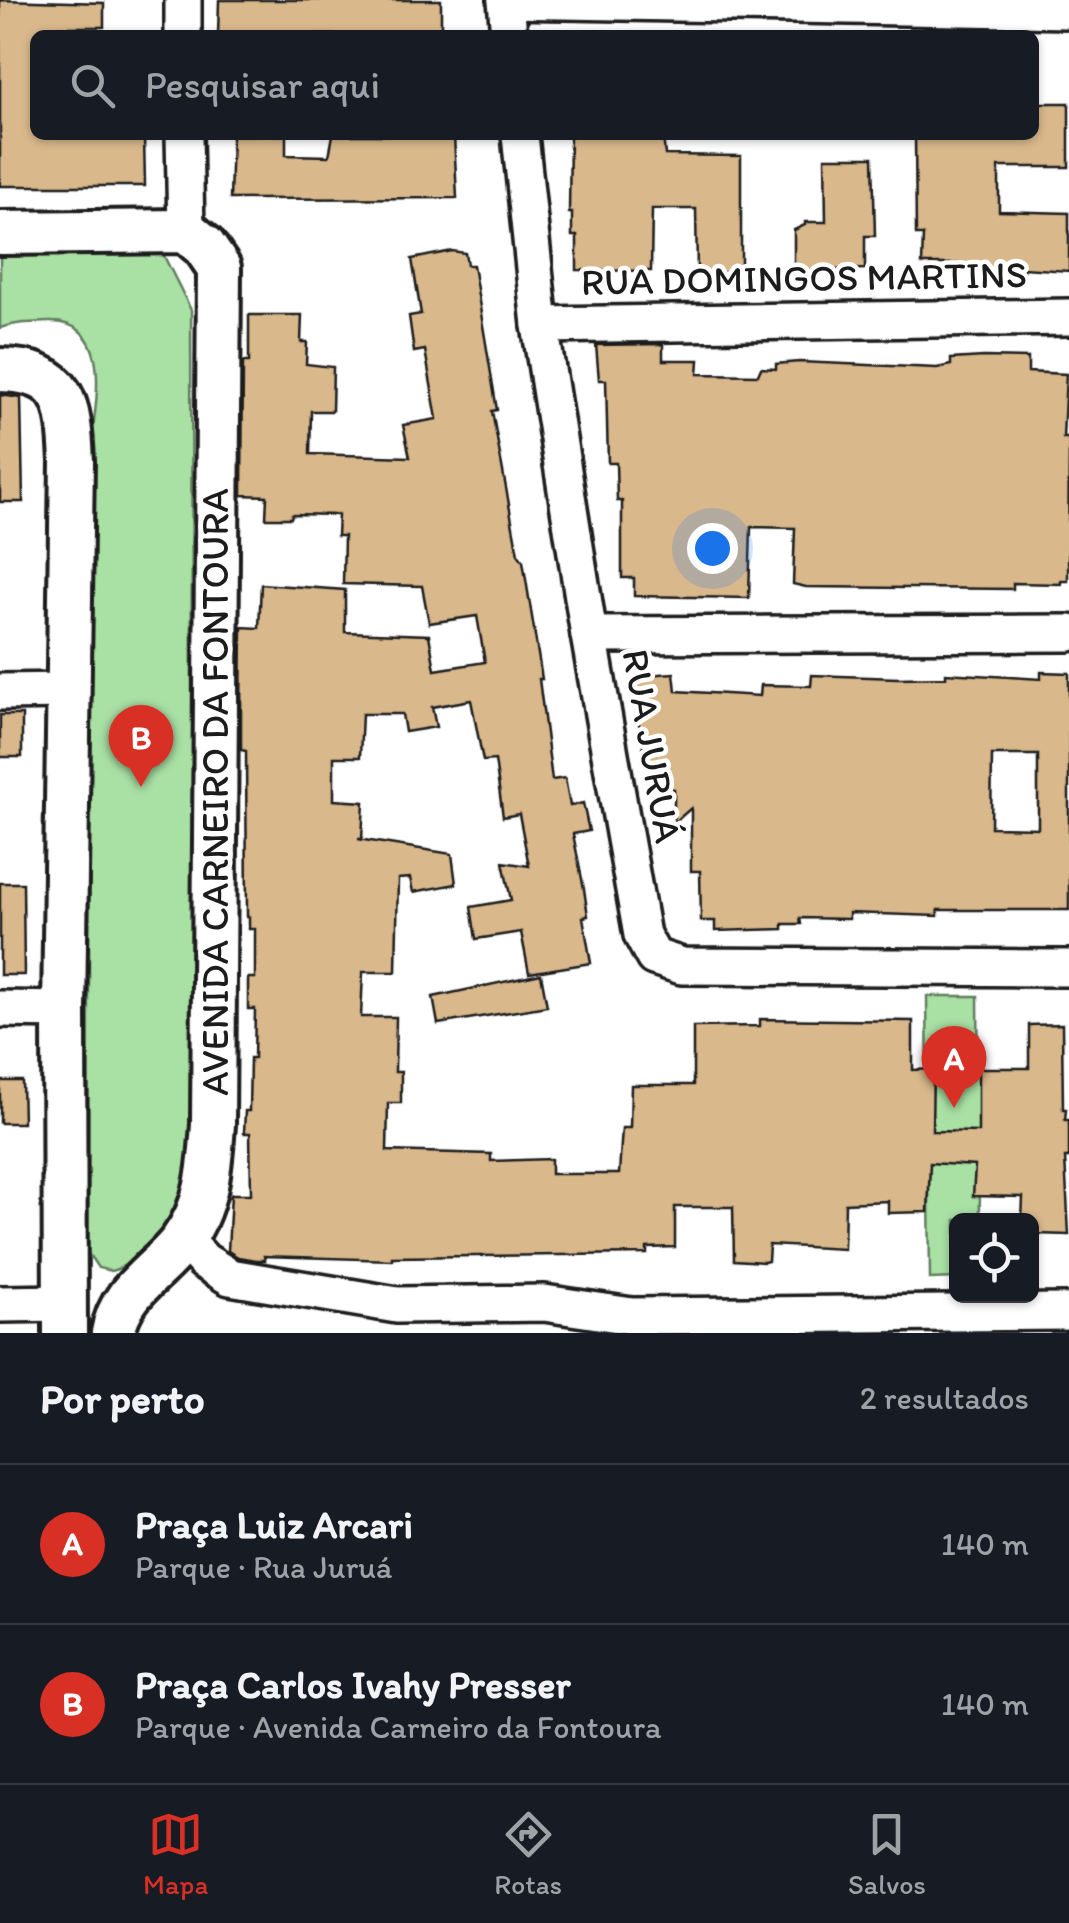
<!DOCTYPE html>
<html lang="pt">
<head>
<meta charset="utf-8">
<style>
  :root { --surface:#171b24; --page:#242831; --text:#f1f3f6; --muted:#9ea1a6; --line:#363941; --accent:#d93025 }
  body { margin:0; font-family:Itim,sans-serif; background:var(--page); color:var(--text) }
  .controls { position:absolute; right:30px; bottom:30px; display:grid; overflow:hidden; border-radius:15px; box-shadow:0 2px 8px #0004 }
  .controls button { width:90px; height:90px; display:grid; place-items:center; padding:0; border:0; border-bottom:2px solid var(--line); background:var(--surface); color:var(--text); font:50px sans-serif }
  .you { position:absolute; left:712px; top:548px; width:35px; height:35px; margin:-25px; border:8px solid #fff; border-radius:50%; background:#1a73e8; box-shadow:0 0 0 15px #1a73e833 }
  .badge { display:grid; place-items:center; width:65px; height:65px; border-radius:50%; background:var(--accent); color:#fff; font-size:32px; font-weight:700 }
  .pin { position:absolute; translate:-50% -82px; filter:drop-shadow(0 2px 5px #0008) }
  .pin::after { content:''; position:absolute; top:52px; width:35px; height:30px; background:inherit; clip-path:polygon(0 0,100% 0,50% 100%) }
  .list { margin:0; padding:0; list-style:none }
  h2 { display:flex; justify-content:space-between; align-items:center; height:130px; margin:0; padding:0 40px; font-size:42px }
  h2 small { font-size:32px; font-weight:400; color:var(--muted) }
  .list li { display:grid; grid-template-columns:65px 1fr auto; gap:30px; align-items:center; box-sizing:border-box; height:160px; padding:0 40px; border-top:2px solid var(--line) }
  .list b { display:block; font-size:38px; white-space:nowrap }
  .list p { margin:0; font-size:32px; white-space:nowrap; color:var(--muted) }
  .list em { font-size:32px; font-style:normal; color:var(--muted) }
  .icon { flex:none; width:55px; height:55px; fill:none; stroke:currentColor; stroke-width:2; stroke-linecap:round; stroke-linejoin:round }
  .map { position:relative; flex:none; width:1069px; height:1333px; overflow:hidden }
  .search { position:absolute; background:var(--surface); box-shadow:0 2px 8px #0004; left:30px; right:30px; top:30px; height:110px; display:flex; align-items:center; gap:25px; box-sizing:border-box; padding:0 35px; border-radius:15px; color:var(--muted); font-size:38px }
  .sheet { height:450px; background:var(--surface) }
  nav { display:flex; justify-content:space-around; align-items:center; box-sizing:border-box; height:140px; border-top:2px solid var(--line); background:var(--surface); font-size:28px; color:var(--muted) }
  nav a { display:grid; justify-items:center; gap:5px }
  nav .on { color:var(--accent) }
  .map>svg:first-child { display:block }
  .green { fill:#a9e0a4; stroke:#627e60; stroke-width:2.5 }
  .building { fill:#d9b88c; stroke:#1c1c1c; stroke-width:2.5; fill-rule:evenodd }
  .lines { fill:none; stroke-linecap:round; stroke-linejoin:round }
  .minor-casing { stroke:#1c1c1c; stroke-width:42 }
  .major-casing { stroke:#1c1c1c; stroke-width:50 }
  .minor { stroke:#fff; stroke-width:35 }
  .major { stroke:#fff; stroke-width:42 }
  .labels { text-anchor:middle; stroke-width:9; stroke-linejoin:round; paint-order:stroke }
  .street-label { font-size:38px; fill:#1c1c1c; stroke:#fff }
</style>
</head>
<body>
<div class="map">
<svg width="1069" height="1333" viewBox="0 0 1069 1333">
  <rect width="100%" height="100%" fill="#fff"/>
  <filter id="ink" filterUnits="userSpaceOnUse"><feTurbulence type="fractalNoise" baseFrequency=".01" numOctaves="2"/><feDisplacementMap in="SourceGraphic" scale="20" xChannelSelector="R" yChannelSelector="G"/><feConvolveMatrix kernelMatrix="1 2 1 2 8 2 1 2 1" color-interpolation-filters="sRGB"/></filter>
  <g filter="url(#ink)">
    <g class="green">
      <path d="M159,246L191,310L193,1130C190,1150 190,1173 183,1192C174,1220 140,1264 111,1271L98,1268L88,1253L91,444C96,402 114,319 48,322C31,323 15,322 0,328V250Z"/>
      <path d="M927,996H978L980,1220H956V1278L930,1279Z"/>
    </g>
    <g class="building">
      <path d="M0,0L104,3V27H59V35H35V135H144L145,186H0Z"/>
      <path d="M219,0H441V35H218Z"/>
      <path d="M1034,103H1069V167H999V211L1069,213V271L1023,268V272H972V264H922L923,235H916L915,135H1034Z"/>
      <path d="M232,135H286V155L329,156L333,135H454L457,198L230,199Z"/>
      <path d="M570,135H663L665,155L741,156V272L697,273L696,209H652L651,271L577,270V236H572V213H569Z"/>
      <path d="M825,157H873L875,236H865V269L794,271V230L805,225V222H826Z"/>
      <path d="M452,251L465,253L467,265H473L497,410L492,411L518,554L523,561L542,679H539L552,780L565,778L570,806L583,803L589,831L573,834L584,889L588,916L583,917L591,963L529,973L521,932L476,939L471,907L511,900L503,862L529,866L519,814L503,817L495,760L483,761L471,700L432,707L436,727L405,732L402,714H362L360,757H334V800L364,802L362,839H358L452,854L456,884L413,892L410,878L398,879L396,972H363L361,1017H396L395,1072H401V1103H388L387,1151L491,1154V1161L551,1159V1174H619L622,1128H630L631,1085H693V1027L760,1026V1019L913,1021V1070L933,1069L932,1131L978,1132V1068H1029V1025L1062,1024L1063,1109H1066L1065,1120H1069V1158H1065L1069,1235L1037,1234L1038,1229H1032V1220H1022L1023,1197L973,1196L975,1166L930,1163L928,1212L888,1213V1201L845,1203L844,1249L769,1245L768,1261L764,1262L734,1260L733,1207H675V1247L647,1248V1254L392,1257V1260L264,1256L265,1260H256L238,1257L228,1251L231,1194H251L250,1133H244L245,1111H249L250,1058H254L255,1009H248V978H255V929H249V917H247L246,751L241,750V713L242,627L259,628L261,584L345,590V632L429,635L435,670L485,662L477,616L429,623L422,586L343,584L344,536H337L338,515L292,514L291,518H266L267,496L242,495L243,362H249V315H302L301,342H307L306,364L333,367L332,411H311L310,454L410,457L403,425L437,419L425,350L414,352L409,316L421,314L412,259Z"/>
      <path d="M663,344V360H699L698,374L758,375L761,368L776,369V364L799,362L937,368L951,365V359L984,357L1028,358V372L1066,374L1063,438H1069L1068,581H1061V584L1013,583V589L806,587L793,584L795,528L751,527L749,598L634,596V578H622V501H617L616,463H608L606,380H599L596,345Z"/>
      <path d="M0,395L21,398L23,502H0Z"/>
      <path d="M1041,672L1069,673V910H938V916L849,913V919L800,918L801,924H783V929L715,931V921H701L700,871H691V808L674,823V789L651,788L630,676L674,673L676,691L760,696L761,685L811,686L812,675L898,678L946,677V673L1041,679ZM992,755H1038V828L991,827Z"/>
      <rect x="0" y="715" width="22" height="42"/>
      <path d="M0,883H23L24,975H0Z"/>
      <path d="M541,974L547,1006L438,1024L433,997Z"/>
      <path d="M0,1081H22L23,1123H0Z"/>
    </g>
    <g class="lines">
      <g class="minor-casing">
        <g id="minor">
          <path d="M183,0V35"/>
          <path d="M506,0L1069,10"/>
          <path d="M506,0L509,35"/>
          <path d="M184,135L186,231"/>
          <path d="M520,135L540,325L589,635L642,935L654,957L682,966L1069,968"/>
          <path d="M540,325L1069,317"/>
          <path d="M589,635L1069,633"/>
          <path d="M0,692L67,691"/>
          <path d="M0,1009L64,1010"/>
          <path d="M184,1239L204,1261L230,1277L397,1305L544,1303L632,1316L1069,1312"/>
          <path d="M0,1304L65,1303"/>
        </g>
      </g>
      <g class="major-casing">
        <g id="major">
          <path d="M0,233L186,231L204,246L219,268L213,1124C210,1167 208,1206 181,1242C157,1273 120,1290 113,1333"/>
          <path d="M0,370C67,371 69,404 72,461L64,1010L65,1333"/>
        </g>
      </g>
      <use href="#minor" class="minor"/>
      <use href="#major" class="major"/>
    </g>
  </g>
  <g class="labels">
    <g class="street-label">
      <text transform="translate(804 278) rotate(-1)" y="13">RUA DOMINGOS MARTINS</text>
      <text transform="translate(652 746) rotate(80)" y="13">RUA JURUÁ</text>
      <text transform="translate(215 792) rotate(-90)" y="13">AVENIDA CARNEIRO DA FONTOURA</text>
    </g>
  </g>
</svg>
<div class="controls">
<button><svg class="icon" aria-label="locate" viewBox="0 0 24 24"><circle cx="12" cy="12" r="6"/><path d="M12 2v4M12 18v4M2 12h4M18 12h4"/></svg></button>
</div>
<div class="you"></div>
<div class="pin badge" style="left:954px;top:1108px">A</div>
<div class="pin badge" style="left:141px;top:787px">B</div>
<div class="search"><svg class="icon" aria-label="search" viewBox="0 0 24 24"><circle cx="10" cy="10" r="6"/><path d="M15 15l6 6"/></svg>Pesquisar aqui</div>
</div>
<section class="sheet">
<h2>Por perto<small>2 resultados</small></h2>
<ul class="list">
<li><span class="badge">A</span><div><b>Praça Luiz Arcari</b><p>Parque · Rua Juruá</p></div><em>140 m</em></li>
<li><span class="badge">B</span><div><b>Praça Carlos Ivahy Presser</b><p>Parque · Avenida Carneiro da Fontoura</p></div><em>140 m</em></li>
</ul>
</section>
<nav>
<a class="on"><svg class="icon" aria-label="map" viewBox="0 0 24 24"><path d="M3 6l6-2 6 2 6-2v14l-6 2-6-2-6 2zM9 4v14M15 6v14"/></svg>Mapa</a>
<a><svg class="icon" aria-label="directions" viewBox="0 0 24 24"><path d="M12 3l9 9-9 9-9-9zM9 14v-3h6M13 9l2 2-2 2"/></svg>Rotas</a>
<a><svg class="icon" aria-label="saved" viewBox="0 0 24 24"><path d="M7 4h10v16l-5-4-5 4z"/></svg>Salvos</a>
</nav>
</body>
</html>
